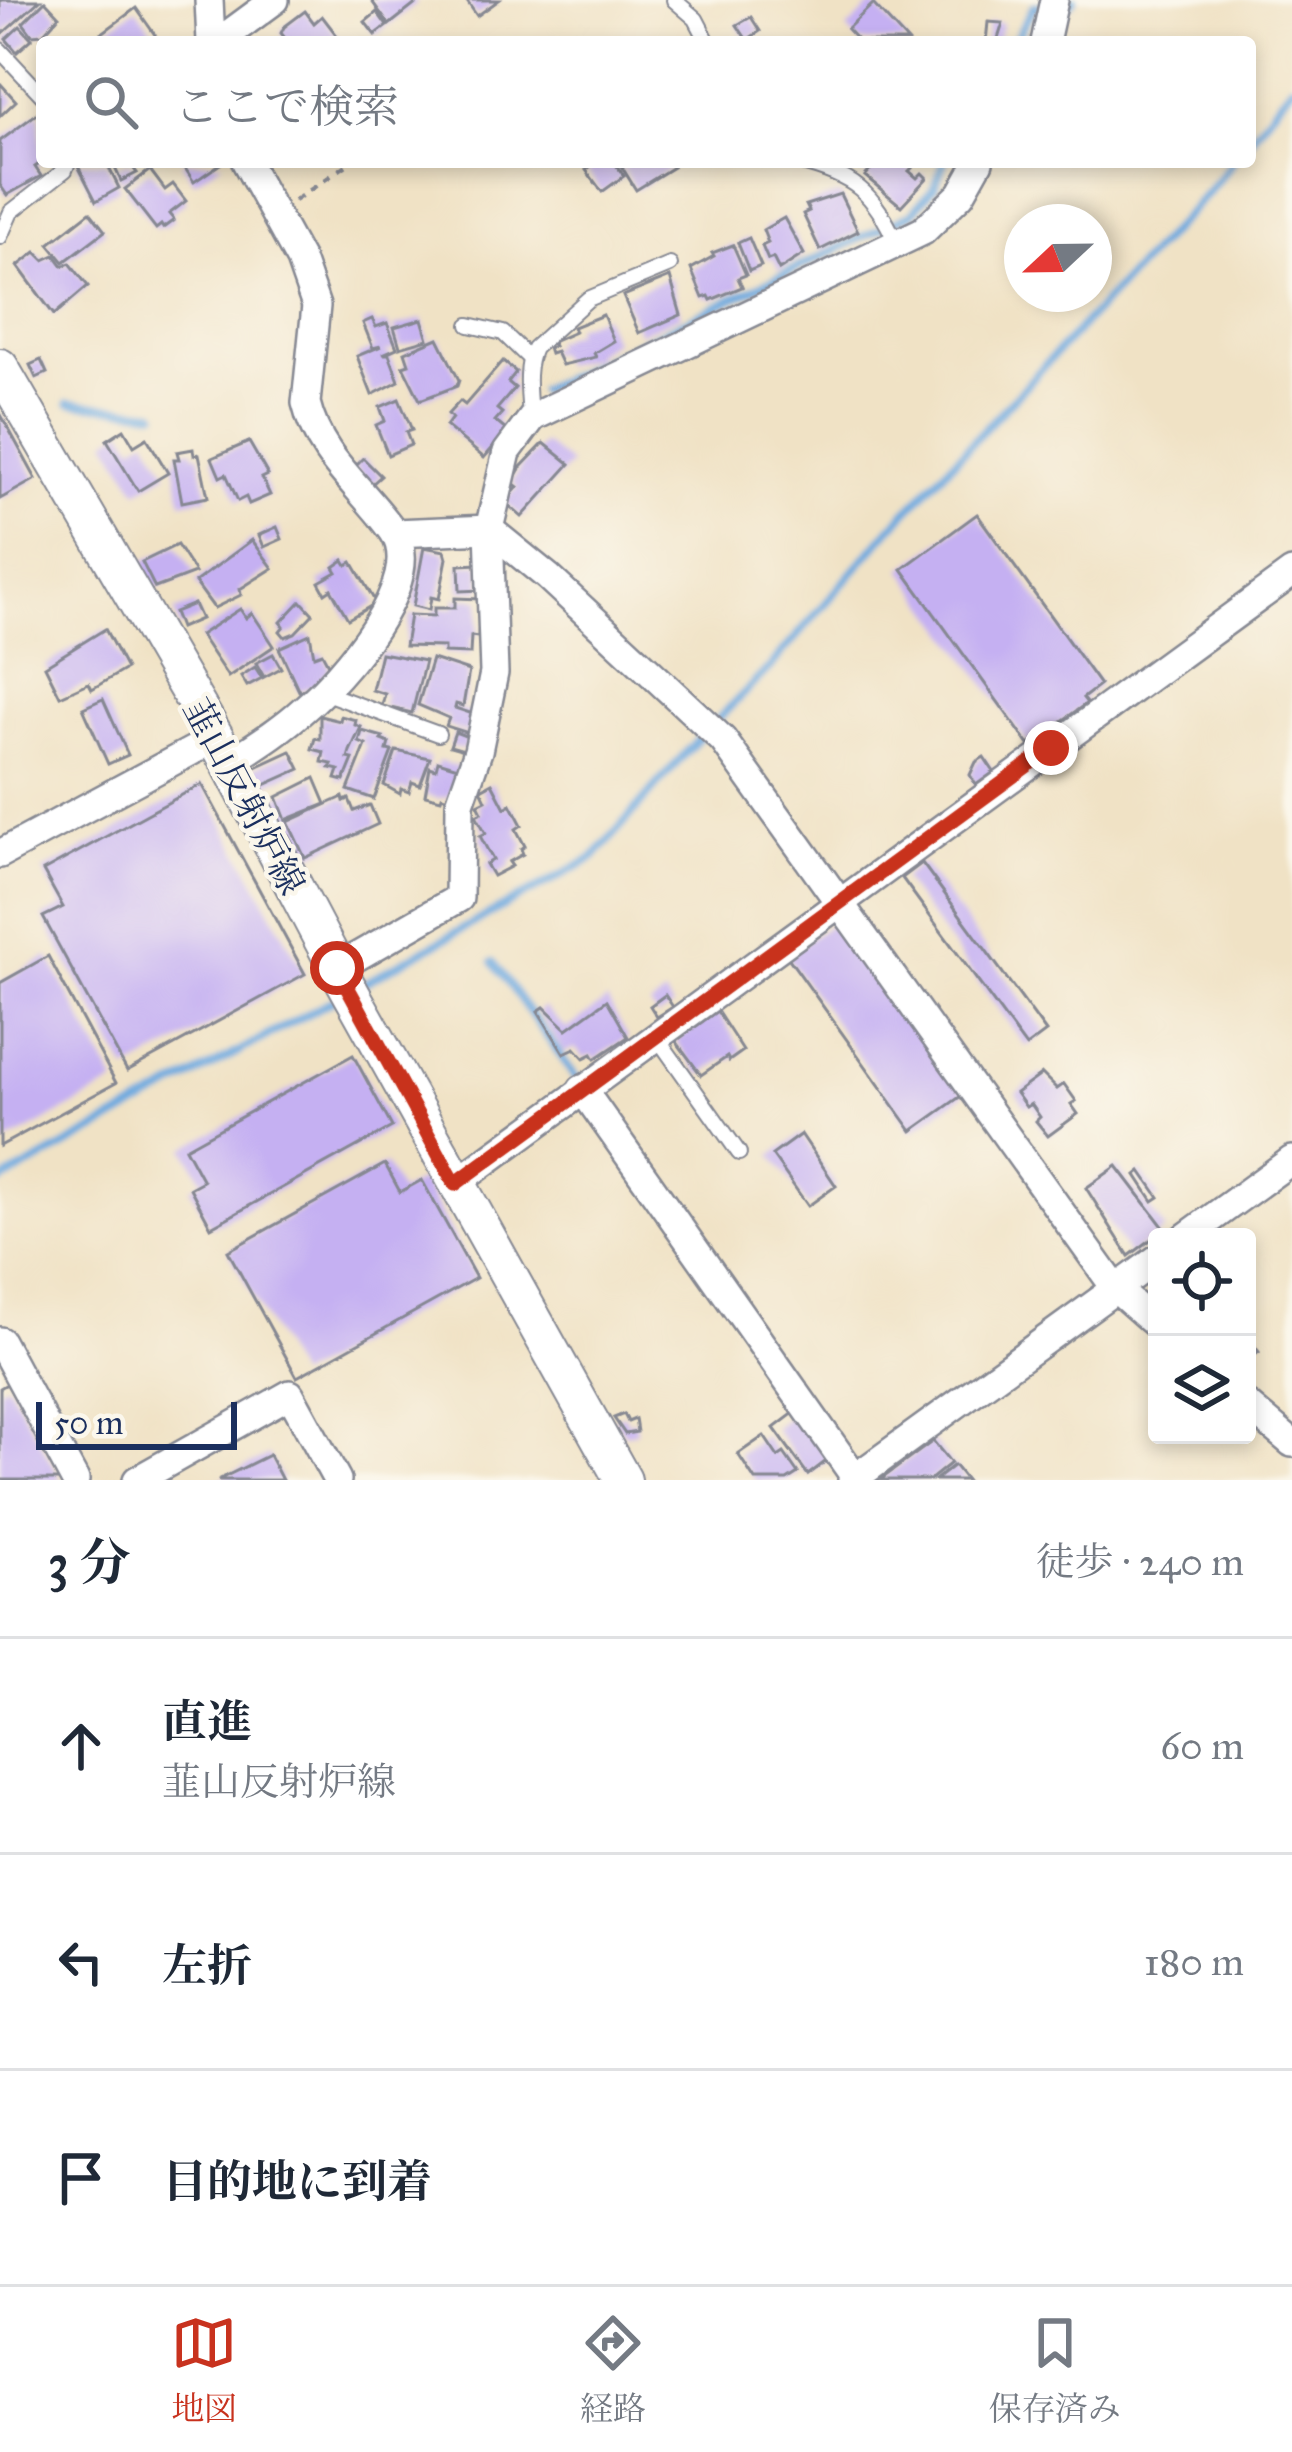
<!DOCTYPE html>
<html lang="ja">
<head>
<meta charset="utf-8">
<style>
  :root { --surface:#fff; --page:#f2f2f3; --text:#1f2937; --muted:#747a83; --line:#e0e1e3; --accent:#c8321e }
  body { margin:0; font-family:"IM FELL Great Primer","Noto Serif JP",serif; background:var(--page); color:var(--text) }
  .controls { position:absolute; right:36px; bottom:36px; display:grid; overflow:hidden; border-radius:12px; box-shadow:0 6px 18px #0003 }
  .controls button { width:108px; height:108px; display:grid; place-items:center; padding:0; border:0; border-bottom:3px solid var(--line); background:var(--surface); color:var(--text); font:60px sans-serif }
  .compass { position:absolute; left:1004px; top:204px; width:108px; height:108px; border-radius:50%; background:var(--surface); box-shadow:0 6px 18px #0003; rotate:248deg }
  .scale { position:absolute; left:36px; bottom:30px; width:201px; box-sizing:border-box; padding-left:12px; border:6px solid #1b2f5e; border-top:0; font-size:33px; line-height:42px; white-space:nowrap; color:#1b2f5e; -webkit-text-stroke:9px #fbf7ec; paint-order:stroke }
  .stop { position:absolute; width:36px; height:36px; margin:-27px; border:9px solid #c8321e; border-radius:50%; background:#fff }
  .stop.end { background:#c8321e; border-color:#fff; box-shadow:0 3px 12px #0008 }
  .list { margin:0; padding:0; list-style:none }
  h2 { display:flex; justify-content:space-between; align-items:center; height:156px; margin:0; padding:0 48px; font-size:51px }
  h2 small { font-size:39px; font-weight:400; color:var(--muted) }
  .list li { display:grid; grid-template-columns:78px 1fr auto; gap:36px; align-items:center; box-sizing:border-box; height:216px; padding:0 48px; border-top:3px solid var(--line) }
  .list b { display:block; font-size:45px; white-space:nowrap }
  .list p { margin:0; font-size:39px; white-space:nowrap; color:var(--muted) }
  .list em { font-size:39px; font-style:normal; color:var(--muted) }
  .icon { flex:none; width:66px; height:66px; fill:none; stroke:currentColor; stroke-width:2; stroke-linecap:round; stroke-linejoin:round }
  .map { position:relative; flex:none; width:1292px; height:1480px; overflow:hidden }
  .search { position:absolute; background:var(--surface); box-shadow:0 6px 18px #0003; left:36px; right:36px; top:36px; height:132px; display:flex; align-items:center; gap:30px; box-sizing:border-box; padding:0 42px; border-radius:12px; color:var(--muted); font-size:45px }
  .sheet { height:804px; background:var(--surface) }
  nav { display:flex; justify-content:space-around; align-items:center; box-sizing:border-box; height:168px; border-top:3px solid var(--line); background:var(--surface); font-size:33px; color:var(--muted) }
  nav a { display:grid; justify-items:center; gap:6px }
  nav .on { color:var(--accent) }
  .map>svg:first-child { display:block }
  .lines { fill:none; stroke-linecap:round; stroke-linejoin:round }
  .stream { stroke:#6faadf; stroke-width:8 }
  .building { fill:#c5b0f2 }
  .lane-casing { stroke:#868892; stroke-width:18 }
  .street-casing { stroke:#868892; stroke-width:32 }
  .secondary-casing { stroke:#868892; stroke-width:40 }
  .path { stroke:#868892; stroke-width:4.5; stroke-dasharray:9 9; stroke-linecap:butt }
  .lane { stroke:#fff; stroke-width:14 }
  .street { stroke:#fff; stroke-width:27 }
  .secondary { stroke:#fff; stroke-width:36 }
  .route { stroke:#c8321e; stroke-width:15 }
  .labels { text-anchor:middle; stroke-width:9; stroke-linejoin:round; paint-order:stroke }
  .street-label { font-size:36px; fill:#1b2f5e; stroke:#fbf7ec }
</style>
</head>
<body>
<div class="map">
<svg width="1292" height="1480" viewBox="0 0 1292 1480">
  <rect width="100%" height="100%" fill="#fbf7ec"/>
  <filter id="ink" filterUnits="userSpaceOnUse"><feTurbulence type="fractalNoise" baseFrequency=".00833" numOctaves="2"/><feDisplacementMap in="SourceGraphic" scale="24" xChannelSelector="R" yChannelSelector="G"/><feConvolveMatrix kernelMatrix="1 2 1 2 8 2 1 2 1" color-interpolation-filters="sRGB"/></filter>
  <filter id="wash" filterUnits="userSpaceOnUse"><feTurbulence type="fractalNoise" baseFrequency=".004" numOctaves="4" result="noise"/><feDisplacementMap in="SourceGraphic" scale="48" xChannelSelector="R" yChannelSelector="G"/><feGaussianBlur stdDeviation="2.7" result="paint"/><feColorMatrix in="noise" values="0 0 0 0 0 0 0 0 0 0 0 0 0 0 0 0 0 1.4 0 .05"/><feComposite in="paint" operator="in"/></filter>
  <g filter="url(#wash)">
    <rect width="100%" height="100%" fill="#f0e2c5"/>
    <g class="lines">
      <g class="stream">
        <path d="M1067,7L1074,0"/>
        <path d="M1014,42L1034,6H1038"/>
        <path d="M1250,139L1292,85"/>
        <path d="M540,390L911,214L935,186L944,162"/>
        <path d="M69,403L156,412"/>
        <path d="M493,962L580,1083"/>
        <path d="M360,985L593,858L698,739L771,666L891,528L1209,191L1232,162"/>
        <path d="M0,1182L342,995"/>
      </g>
    </g>
    <g id="blocks">
      <g class="building">
        <path d="M0,0H40L0,36Z"/>
        <path d="M371,0H415L417,3L389,25Z"/>
        <path d="M466,0H499L477,16Z"/>
        <path d="M45,1L59,16L43,34L32,35L23,23Z"/>
        <path d="M873,4L908,42H859L847,29Z"/>
        <path d="M136,8L160,42H90Z"/>
        <path d="M305,11L314,23L322,16L342,42H288L281,33L284,27Z"/>
        <path d="M377,12L387,26L375,35L365,22Z"/>
        <path d="M751,17L760,31L747,40L737,25Z"/>
        <path d="M988,22L1003,23L997,42H986Z"/>
        <path d="M20,26L32,39L17,52L6,39Z"/>
        <path d="M0,83L16,101L0,116Z"/>
        <path d="M39,112L42,162L35,167L41,176L7,195L0,185V141Z"/>
        <path d="M76,162H106L119,188L96,201Z"/>
        <path d="M129,162L137,173L121,181L115,168Z"/>
        <path d="M181,162H223L194,182Z"/>
        <path d="M596,162H614L624,176L602,192L586,170Z"/>
        <path d="M624,162H669L673,167L636,190L620,164Z"/>
        <path d="M878,162H910L914,166L909,171L917,178L922,173L927,178L901,206L865,176Z"/>
        <path d="M150,170L165,190L173,184L186,201L169,214L174,220L163,228L161,225L156,229L125,189Z"/>
        <path d="M840,194L858,231L820,250L803,214L809,211L806,205Z"/>
        <path d="M90,212L105,231L64,262L49,244Z"/>
        <path d="M784,218L804,254L779,270L773,258L768,260L762,246L768,243L763,230Z"/>
        <path d="M749,238L761,266L749,271L738,243Z"/>
        <path d="M733,245L746,275L738,278L742,287L711,300L709,296L703,298L691,269L714,256L712,253Z"/>
        <path d="M36,252L44,260L55,255L63,266L70,263L88,286L54,315L18,266Z"/>
        <path d="M670,277L681,315L639,333L623,296Z"/>
        <path d="M603,315L614,341L594,353L596,357L562,365L556,352L550,354L548,348L554,346L552,342L575,332L573,327Z"/>
        <path d="M372,319L376,327L387,323L397,348L383,354H389L399,381L372,395L357,356L381,346L373,348L363,323Z"/>
        <path d="M422,319L428,339L400,347L394,327Z"/>
        <path d="M438,338L459,380L457,386L420,400L403,366L409,364L405,352Z"/>
        <path d="M41,360L47,373L36,378L30,365Z"/>
        <path d="M503,361L516,372L508,382L515,388L497,409L502,413L495,421L507,431L484,458L446,426L452,418L448,414L460,401L465,405Z"/>
        <path d="M399,399L412,430L406,432L411,445L388,455L376,425L385,421L380,407Z"/>
        <path d="M0,413L36,479L0,499Z"/>
        <path d="M124,429L134,446L147,438L168,473L138,491L107,440Z"/>
        <path d="M249,442L268,475L262,478L270,495L249,504L246,497L238,501L226,474L220,477L212,458Z"/>
        <path d="M544,443L570,464L522,517L505,502L518,487L512,482L521,467Z"/>
        <path d="M193,449L194,455L199,454L208,497L182,502L174,459H179L177,452Z"/>
        <path d="M363,458L381,476L372,484L354,467Z"/>
        <path d="M977,514L1100,685L1083,698L1087,703L1029,745L902,569Z"/>
        <path d="M277,527L282,539L264,547L259,535Z"/>
        <path d="M252,540L273,568L240,589L241,595L214,608L195,582Z"/>
        <path d="M177,545L195,573L155,588L142,562Z"/>
        <path d="M424,547L445,551L447,558L439,599L431,597L429,610L413,606Z"/>
        <path d="M344,560L347,565L352,562L376,603L348,619L331,589L325,593L319,582L337,572L334,567Z"/>
        <path d="M480,564L481,590L460,591L459,565Z"/>
        <path d="M455,598L480,599L478,637L471,636L470,654L444,653V647L405,646L410,615L434,616V608H455Z"/>
        <path d="M301,601L313,614L295,633L285,637L280,631L284,626L281,622Z"/>
        <path d="M194,604L201,619L180,628L174,612Z"/>
        <path d="M240,609L246,618L252,613L274,646L228,677L200,635Z"/>
        <path d="M105,629L126,669L92,689L89,683L60,696L45,666Z"/>
        <path d="M310,634L314,656L322,653L330,668L313,686L299,691L279,648Z"/>
        <path d="M381,653L425,661L412,713L382,706L385,694L372,690Z"/>
        <path d="M273,654L281,668L264,677L256,663Z"/>
        <path d="M432,659L469,671L463,706L456,704L455,708L473,714L468,733L446,726L449,718L418,705Z"/>
        <path d="M255,667L262,678L247,686L241,676Z"/>
        <path d="M103,699L128,755L108,764L83,708Z"/>
        <path d="M320,716L340,721L341,716L356,720L355,725L361,727L350,751L348,758L353,759L344,781L336,779L339,770L330,768L332,764L322,762L324,752L312,749L315,738L320,739Z"/>
        <path d="M362,731L383,737L381,740L389,743L387,750L392,751L374,799L348,790L366,745L359,742Z"/>
        <path d="M455,732L468,737L464,750L450,746Z"/>
        <path d="M291,751L300,769L260,787L252,769Z"/>
        <path d="M396,751L430,758L420,785L412,782L409,792L401,789L400,794L384,785Z"/>
        <path d="M984,757L994,772L976,785L970,775L976,762Z"/>
        <path d="M438,761L458,767L448,798L442,796L441,799L425,795L430,767L436,769Z"/>
        <path d="M315,778L326,804L286,820L277,797Z"/>
        <path d="M492,783L505,808L511,804L522,825L516,829L525,846L521,849L523,854L509,862L512,866L493,876L486,864L493,860L480,836L486,833L476,815L482,812L478,804L486,800L481,789Z"/>
        <path d="M202,784L305,974L127,1071L43,917L63,907L43,871Z"/>
        <path d="M343,797L344,801L349,799L354,811L370,805L378,824L305,858L288,822Z"/>
        <path d="M922,863L1046,1032L1026,1047L902,878Z"/>
        <path d="M839,918L964,1094L912,1131L787,956Z"/>
        <path d="M48,956L116,1083L0,1146V983Z"/>
        <path d="M665,995L673,1007L657,1017L650,1006Z"/>
        <path d="M607,1000L628,1037L595,1059L592,1054L584,1058L575,1048L564,1053L538,1011L544,1007L567,1029Z"/>
        <path d="M717,1011L743,1051L729,1061L727,1057L701,1075L676,1041Z"/>
        <path d="M353,1055L392,1127L211,1227L190,1188L203,1181L185,1148Z"/>
        <path d="M1042,1074L1057,1089L1064,1084L1076,1101L1071,1104L1078,1114L1048,1136L1036,1121L1040,1117L1031,1104L1026,1107L1016,1093Z"/>
        <path d="M801,1134L836,1186L808,1206L772,1155Z"/>
        <path d="M385,1164L400,1192L422,1180L476,1278L297,1377L228,1251Z"/>
        <path d="M1117,1166L1165,1229L1129,1256L1086,1188Z"/>
        <path d="M1141,1171L1159,1197L1153,1201L1136,1175Z"/>
        <path d="M1247,1336L1259,1352L1247,1361Z"/>
        <path d="M7,1384L61,1480H0V1388Z"/>
        <path d="M795,1412L829,1459L808,1475L774,1428Z"/>
        <path d="M624,1414L628,1422L635,1419L637,1432L625,1434L614,1418Z"/>
        <path d="M764,1436L778,1457L784,1453L798,1473L787,1480H755L738,1454Z"/>
        <path d="M933,1441L951,1463L930,1480H880Z"/>
        <path d="M269,1455L282,1480H218Z"/>
        <path d="M954,1465L966,1480H935Z"/>
      </g>
    </g>
  </g>
  <g filter="url(#ink)">
    <use href="#blocks" fill-opacity="0" stroke="#868892" stroke-width="3"/>
    <g class="lines">
      <g class="lane-casing">
        <g id="lane">
          <path d="M674,0L696,19L708,42"/>
          <path d="M0,50L42,95"/>
          <path d="M798,162C854,176 873,191 897,244"/>
          <path d="M0,237L11,212L65,170L68,162"/>
          <path d="M469,325L503,333L529,358"/>
          <path d="M530,419C529,396 524,370 534,348L588,299L670,265"/>
          <path d="M323,692L438,734"/>
          <path d="M656,1036L739,1153"/>
        </g>
      </g>
      <g class="street-casing">
        <g id="street">
          <path d="M209,0L211,42"/>
          <path d="M218,42L275,0"/>
          <path d="M1045,42L1054,0"/>
          <path d="M395,533L489,529L548,577L723,740L1116,1289L1157,1325"/>
          <path d="M229,763C255,746 281,730 304,709C340,678 428,581 393,531C362,487 319,458 306,403L316,306L300,260L246,162"/>
          <path d="M0,854L216,738"/>
          <path d="M337,968L459,898L460,803L478,751L494,673L489,529L507,452L533,417L923,231L961,194L979,162"/>
          <path d="M582,1089L855,1477"/>
          <path d="M455,1184L1292,573"/>
          <path d="M1186,1237L1292,1160"/>
          <path d="M0,1341L75,1480"/>
          <path d="M1247,1405L1292,1443"/>
          <path d="M137,1480L290,1394L337,1480"/>
          <path d="M852,1480L1157,1259"/>
        </g>
      </g>
      <g class="secondary-casing">
        <path id="secondary" d="M0,367L216,738L337,968L623,1480"/>
      </g>
      <path class="path" d="M294,201L351,162"/>
      <use href="#lane" class="lane"/>
      <use href="#street" class="street"/>
      <use href="#secondary" class="secondary"/>
    </g>
  </g>
  <g class="lines" filter="url(#ink)">
    <path class="route" d="M337,968L455,1184L1051,748"/>
  </g>
  <g class="labels">
    <g class="street-label">
      <text transform="translate(245 796) rotate(62)" y="13">韮山反射炉線</text>
    </g>
  </g>
</svg>
<div class="controls">
<button><svg class="icon" aria-label="locate" viewBox="0 0 24 24"><circle cx="12" cy="12" r="6"/><path d="M12 2v4M12 18v4M2 12h4M18 12h4"/></svg></button>
<button><svg class="icon" aria-label="layers" viewBox="0 0 24 24"><path d="M12 4l9 5-9 5-9-5zM3 14l9 5 9-5"/></svg></button>
</div>
<svg class="compass" viewBox="-18 -18 36 36"><path d="M0-13l5 13h-10z" fill="#e53935"/><path d="M0 13l5-13h-10z" fill="#747a83"/></svg>
<div class="scale">50 m</div>
<div class="stop" style="left:337px;top:968px"></div>
<div class="stop end" style="left:1051px;top:748px"></div>
<div class="search"><svg class="icon" aria-label="search" viewBox="0 0 24 24"><circle cx="10" cy="10" r="6"/><path d="M15 15l6 6"/></svg>ここで検索</div>
</div>
<section class="sheet">
<h2>3 分<small>徒歩 · 240 m</small></h2>
<ul class="list">
<li><svg class="icon" aria-label="ahead" viewBox="0 0 24 24"><path d="M12 20V5M6 11l6-6 6 6"/></svg><div><b>直進</b><p>韮山反射炉線</p></div><em>60 m</em></li>
<li><svg class="icon" aria-label="left" viewBox="0 0 24 24"><path d="M17 20v-9H6M10 6l-5 5 5 5"/></svg><div><b>左折</b></div><em>180 m</em></li>
<li><svg class="icon" aria-label="arrive" viewBox="0 0 24 24"><path d="M6 21V4h12l-3 4 3 4H6"/></svg><div><b>目的地に到着</b></div></li>
</ul>
</section>
<nav>
<a class="on"><svg class="icon" aria-label="map" viewBox="0 0 24 24"><path d="M3 6l6-2 6 2 6-2v14l-6 2-6-2-6 2zM9 4v14M15 6v14"/></svg>地図</a>
<a><svg class="icon" aria-label="directions" viewBox="0 0 24 24"><path d="M12 3l9 9-9 9-9-9zM9 14v-3h6M13 9l2 2-2 2"/></svg>経路</a>
<a><svg class="icon" aria-label="saved" viewBox="0 0 24 24"><path d="M7 4h10v16l-5-4-5 4z"/></svg>保存済み</a>
</nav>
</body>
</html>
